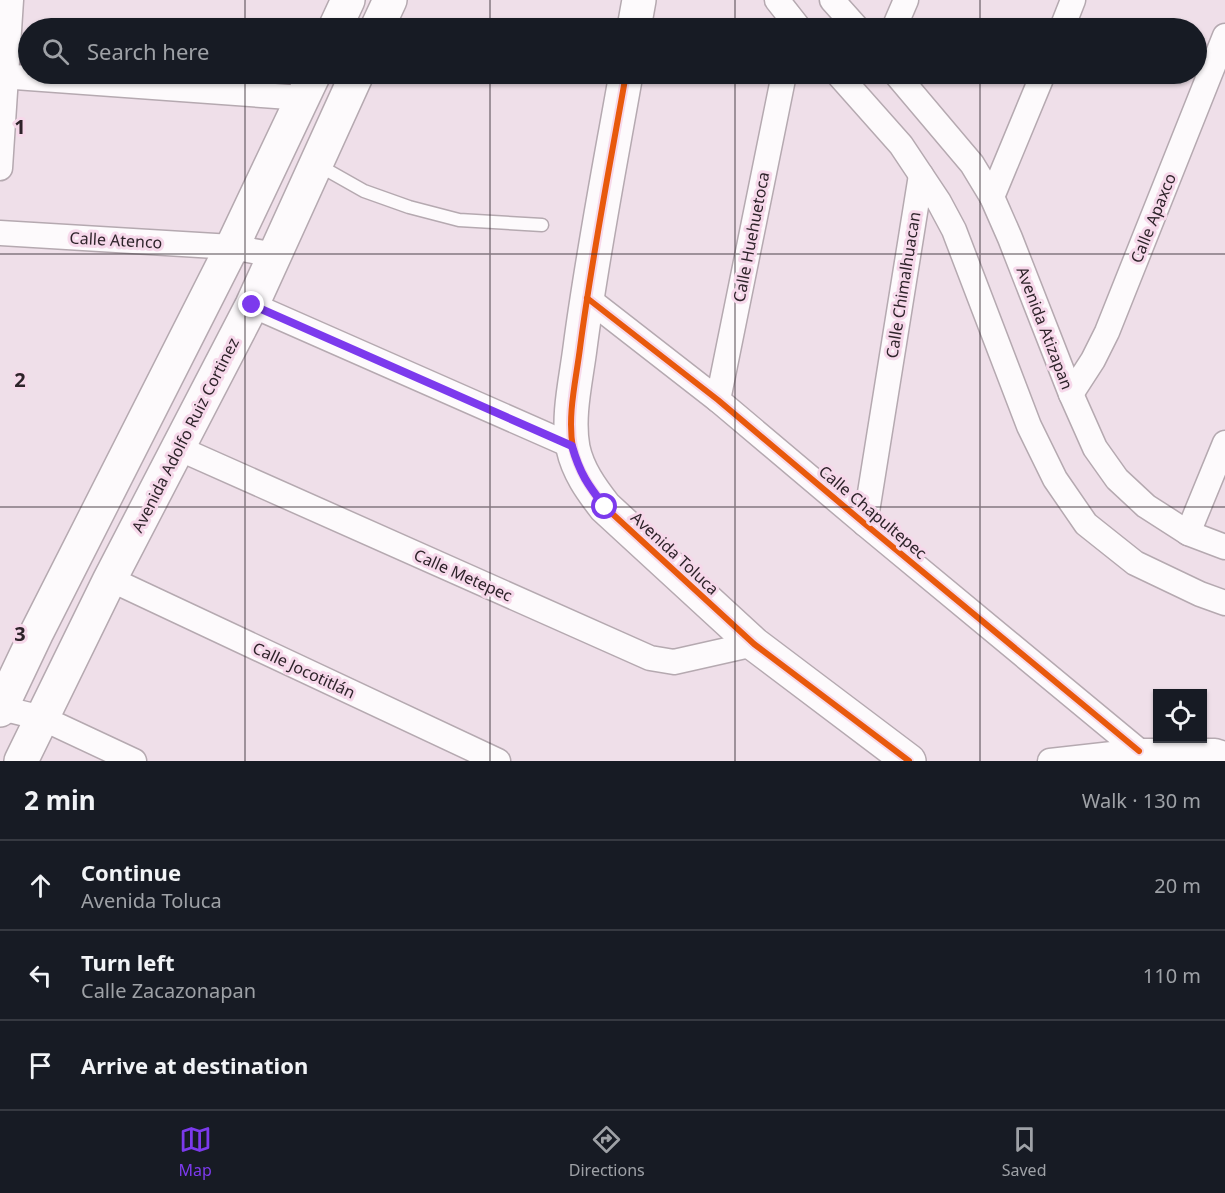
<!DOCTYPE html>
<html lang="en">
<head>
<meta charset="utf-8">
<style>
  :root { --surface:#171b24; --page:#242831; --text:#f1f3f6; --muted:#9ea1a6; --line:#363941; --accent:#7c3aed }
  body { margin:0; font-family:"Noto Sans",sans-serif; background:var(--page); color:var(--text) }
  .controls { position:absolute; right:18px; bottom:18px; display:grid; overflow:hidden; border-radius:0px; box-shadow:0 2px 4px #0004 }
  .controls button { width:54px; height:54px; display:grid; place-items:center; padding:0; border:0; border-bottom:2px solid var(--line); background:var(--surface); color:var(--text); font:30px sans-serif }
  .stop { position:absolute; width:18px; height:18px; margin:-14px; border:4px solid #7c3aed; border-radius:50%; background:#fff }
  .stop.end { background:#7c3aed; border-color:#fff; box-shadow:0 2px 6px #0008 }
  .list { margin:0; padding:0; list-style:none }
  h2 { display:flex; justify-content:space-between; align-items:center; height:78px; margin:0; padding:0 24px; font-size:26px }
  h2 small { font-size:20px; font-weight:400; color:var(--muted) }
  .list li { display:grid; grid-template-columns:39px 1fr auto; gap:18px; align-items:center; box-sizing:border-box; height:90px; padding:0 24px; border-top:2px solid var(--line) }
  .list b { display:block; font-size:22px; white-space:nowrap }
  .list p { margin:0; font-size:20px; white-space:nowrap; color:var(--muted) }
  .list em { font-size:20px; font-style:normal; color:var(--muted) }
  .icon { flex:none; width:33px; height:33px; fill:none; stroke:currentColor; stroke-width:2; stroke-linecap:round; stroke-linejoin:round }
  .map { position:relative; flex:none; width:1225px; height:761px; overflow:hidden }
  .search { position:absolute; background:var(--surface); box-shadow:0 2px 4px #0004; left:18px; right:18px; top:18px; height:66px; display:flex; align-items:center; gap:15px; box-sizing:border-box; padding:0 21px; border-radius:33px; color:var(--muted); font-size:22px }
  .sheet { height:348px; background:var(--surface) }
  nav { display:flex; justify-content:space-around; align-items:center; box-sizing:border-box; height:84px; border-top:2px solid var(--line); background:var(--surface); font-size:16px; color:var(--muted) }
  nav a { display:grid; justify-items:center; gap:3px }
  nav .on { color:var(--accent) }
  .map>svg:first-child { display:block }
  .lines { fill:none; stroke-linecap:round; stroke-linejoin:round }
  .lane-casing { stroke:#b5a9b0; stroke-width:15 }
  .street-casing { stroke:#b5a9b0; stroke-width:27 }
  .secondary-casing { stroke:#b5a9b0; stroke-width:36 }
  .primary-casing { stroke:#b5a9b0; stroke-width:36 }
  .lane { stroke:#fdfafc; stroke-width:12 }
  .street { stroke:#fdfafc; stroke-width:24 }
  .secondary { stroke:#fdfafc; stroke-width:33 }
  .primary { stroke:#fdfafc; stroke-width:33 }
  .cycleway-casing { stroke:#f6d8ea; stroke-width:10 }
  .cycleway { stroke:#e8590c; stroke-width:6 }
  .route { stroke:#7c3aed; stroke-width:8 }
  .grid { fill:none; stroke:#2e232a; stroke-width:1.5; stroke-opacity:0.55 }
  .labels { text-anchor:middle; stroke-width:6; stroke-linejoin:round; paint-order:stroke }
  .street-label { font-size:16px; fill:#2e232a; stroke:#f6d8ea }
  .grid-label { font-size:20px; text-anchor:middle; font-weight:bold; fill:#2e232a; stroke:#f6d8ea; stroke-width:6; stroke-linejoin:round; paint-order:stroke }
</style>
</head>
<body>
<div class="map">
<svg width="1225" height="761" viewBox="0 0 1225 761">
  <rect width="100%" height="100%" fill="#efdfe9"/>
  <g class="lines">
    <g class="lane-casing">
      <path id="lane" d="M318,165L364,191L409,207L459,220L542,225"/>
    </g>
    <g class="street-casing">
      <g id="street">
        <path d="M777,0L799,28"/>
        <path d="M832,0L857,28"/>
        <path d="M894,28L906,0"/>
        <path d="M1062,28L1073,0"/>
        <path d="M838,74L901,145L939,202L954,230L1029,426L1055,479L1086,524L1135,563L1200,594L1225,603"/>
        <path d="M896,74L972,164L992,197L1010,238L1071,394L1095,448L1117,479L1146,506L1188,533L1225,547"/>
        <path d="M0,76L303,98"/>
        <path d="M0,168L11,0"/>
        <path d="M992,197L1043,74"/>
        <path d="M0,233L232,247L275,255"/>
        <path d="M587,298L718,400L865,524L1139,751"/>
        <path d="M252,305L572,446"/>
        <path d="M1071,394L1093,360L1107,332L1225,36"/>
        <path d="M718,400L784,74"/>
        <path d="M178,448L650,658L674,662L754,644"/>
        <path d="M865,524L921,175"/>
        <path d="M1188,533L1225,443"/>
        <path d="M110,579L498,761"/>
        <path d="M1,708L42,718L134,761"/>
        <path d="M1050,761L1139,751H1215L1225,754"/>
      </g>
    </g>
    <g class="secondary-casing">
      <g id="secondary">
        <path d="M634,28L639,0"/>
        <path d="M626,74C610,165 592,256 580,348C576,380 567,416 573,448C578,471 591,489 605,507L754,644L909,761"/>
      </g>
    </g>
    <g class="primary-casing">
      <g id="primary">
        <path d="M335,28L348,0"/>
        <path d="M377,28L390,0"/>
        <path d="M0,710L37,632L232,247L314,74"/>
        <path d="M21,761L110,579L252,305L357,74"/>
      </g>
    </g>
    <use href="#lane" class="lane"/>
    <use href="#street" class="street"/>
    <use href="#secondary" class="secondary"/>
    <use href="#primary" class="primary"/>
    <g class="cycleway-casing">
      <g id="cycleway">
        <path d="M626,74C610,165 592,256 580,348C576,380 567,416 573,448C578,471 591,489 605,507L754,644L909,761"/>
        <path d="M587,298L718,400L865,524L1139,751"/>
      </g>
    </g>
    <use href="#cycleway" class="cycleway"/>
  </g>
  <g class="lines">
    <path class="route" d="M252,305L572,446C580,474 588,485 605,507"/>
  </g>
  <path class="grid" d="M245,0V28M490,0V28M735,0V28M980,0V28M245,74V761M490,74V761M735,74V761M980,74V761M0,254H1225M0,507H1225"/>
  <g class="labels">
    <g class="street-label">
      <text transform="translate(1153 218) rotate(-68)" y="6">Calle Apaxco</text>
      <text transform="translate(751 237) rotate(-79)" y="6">Calle Huehuetoca</text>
      <text transform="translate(116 240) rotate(3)" y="6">Calle Atenco</text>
      <text transform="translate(903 285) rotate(-81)" y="6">Calle Chimalhuacan</text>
      <text transform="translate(1045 328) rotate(69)" y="6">Avenida Atizapan</text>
      <text transform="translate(185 435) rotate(-63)" y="6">Avenida Adolfo Ruiz Cortinez</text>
      <text transform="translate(873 512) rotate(40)" y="6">Calle Chapultepec</text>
      <text transform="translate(675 553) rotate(43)" y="6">Avenida Toluca</text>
      <text transform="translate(463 575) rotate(24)" y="6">Calle Metepec</text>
      <text transform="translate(304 670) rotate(25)" y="6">Calle Jocotitlán</text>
    </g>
  </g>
  <g class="grid-label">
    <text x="20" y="134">1</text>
    <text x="20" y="387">2</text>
    <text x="20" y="641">3</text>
  </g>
</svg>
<div class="controls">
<button><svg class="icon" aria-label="locate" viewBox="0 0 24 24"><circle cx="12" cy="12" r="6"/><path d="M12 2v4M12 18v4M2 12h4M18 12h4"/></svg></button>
</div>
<div class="stop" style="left:605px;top:507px"></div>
<div class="stop end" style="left:252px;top:305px"></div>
<div class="search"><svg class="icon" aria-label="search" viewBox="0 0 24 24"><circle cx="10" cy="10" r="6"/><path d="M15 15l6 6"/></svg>Search here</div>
</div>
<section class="sheet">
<h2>2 min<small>Walk · 130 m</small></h2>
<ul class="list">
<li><svg class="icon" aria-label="ahead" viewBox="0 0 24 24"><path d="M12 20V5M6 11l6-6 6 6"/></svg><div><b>Continue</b><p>Avenida Toluca</p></div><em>20 m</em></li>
<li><svg class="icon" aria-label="left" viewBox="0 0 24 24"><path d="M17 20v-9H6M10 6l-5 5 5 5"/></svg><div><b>Turn left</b><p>Calle Zacazonapan</p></div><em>110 m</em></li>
<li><svg class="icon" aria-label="arrive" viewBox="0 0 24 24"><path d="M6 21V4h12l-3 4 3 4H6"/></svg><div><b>Arrive at destination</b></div></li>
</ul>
</section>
<nav>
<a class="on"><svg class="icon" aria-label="map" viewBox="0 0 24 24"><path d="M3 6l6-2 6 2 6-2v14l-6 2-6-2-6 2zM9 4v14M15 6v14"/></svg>Map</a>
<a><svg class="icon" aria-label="directions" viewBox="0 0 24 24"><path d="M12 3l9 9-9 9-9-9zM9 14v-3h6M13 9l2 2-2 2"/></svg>Directions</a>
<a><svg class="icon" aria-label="saved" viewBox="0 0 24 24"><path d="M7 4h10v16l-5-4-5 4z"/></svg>Saved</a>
</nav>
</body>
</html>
